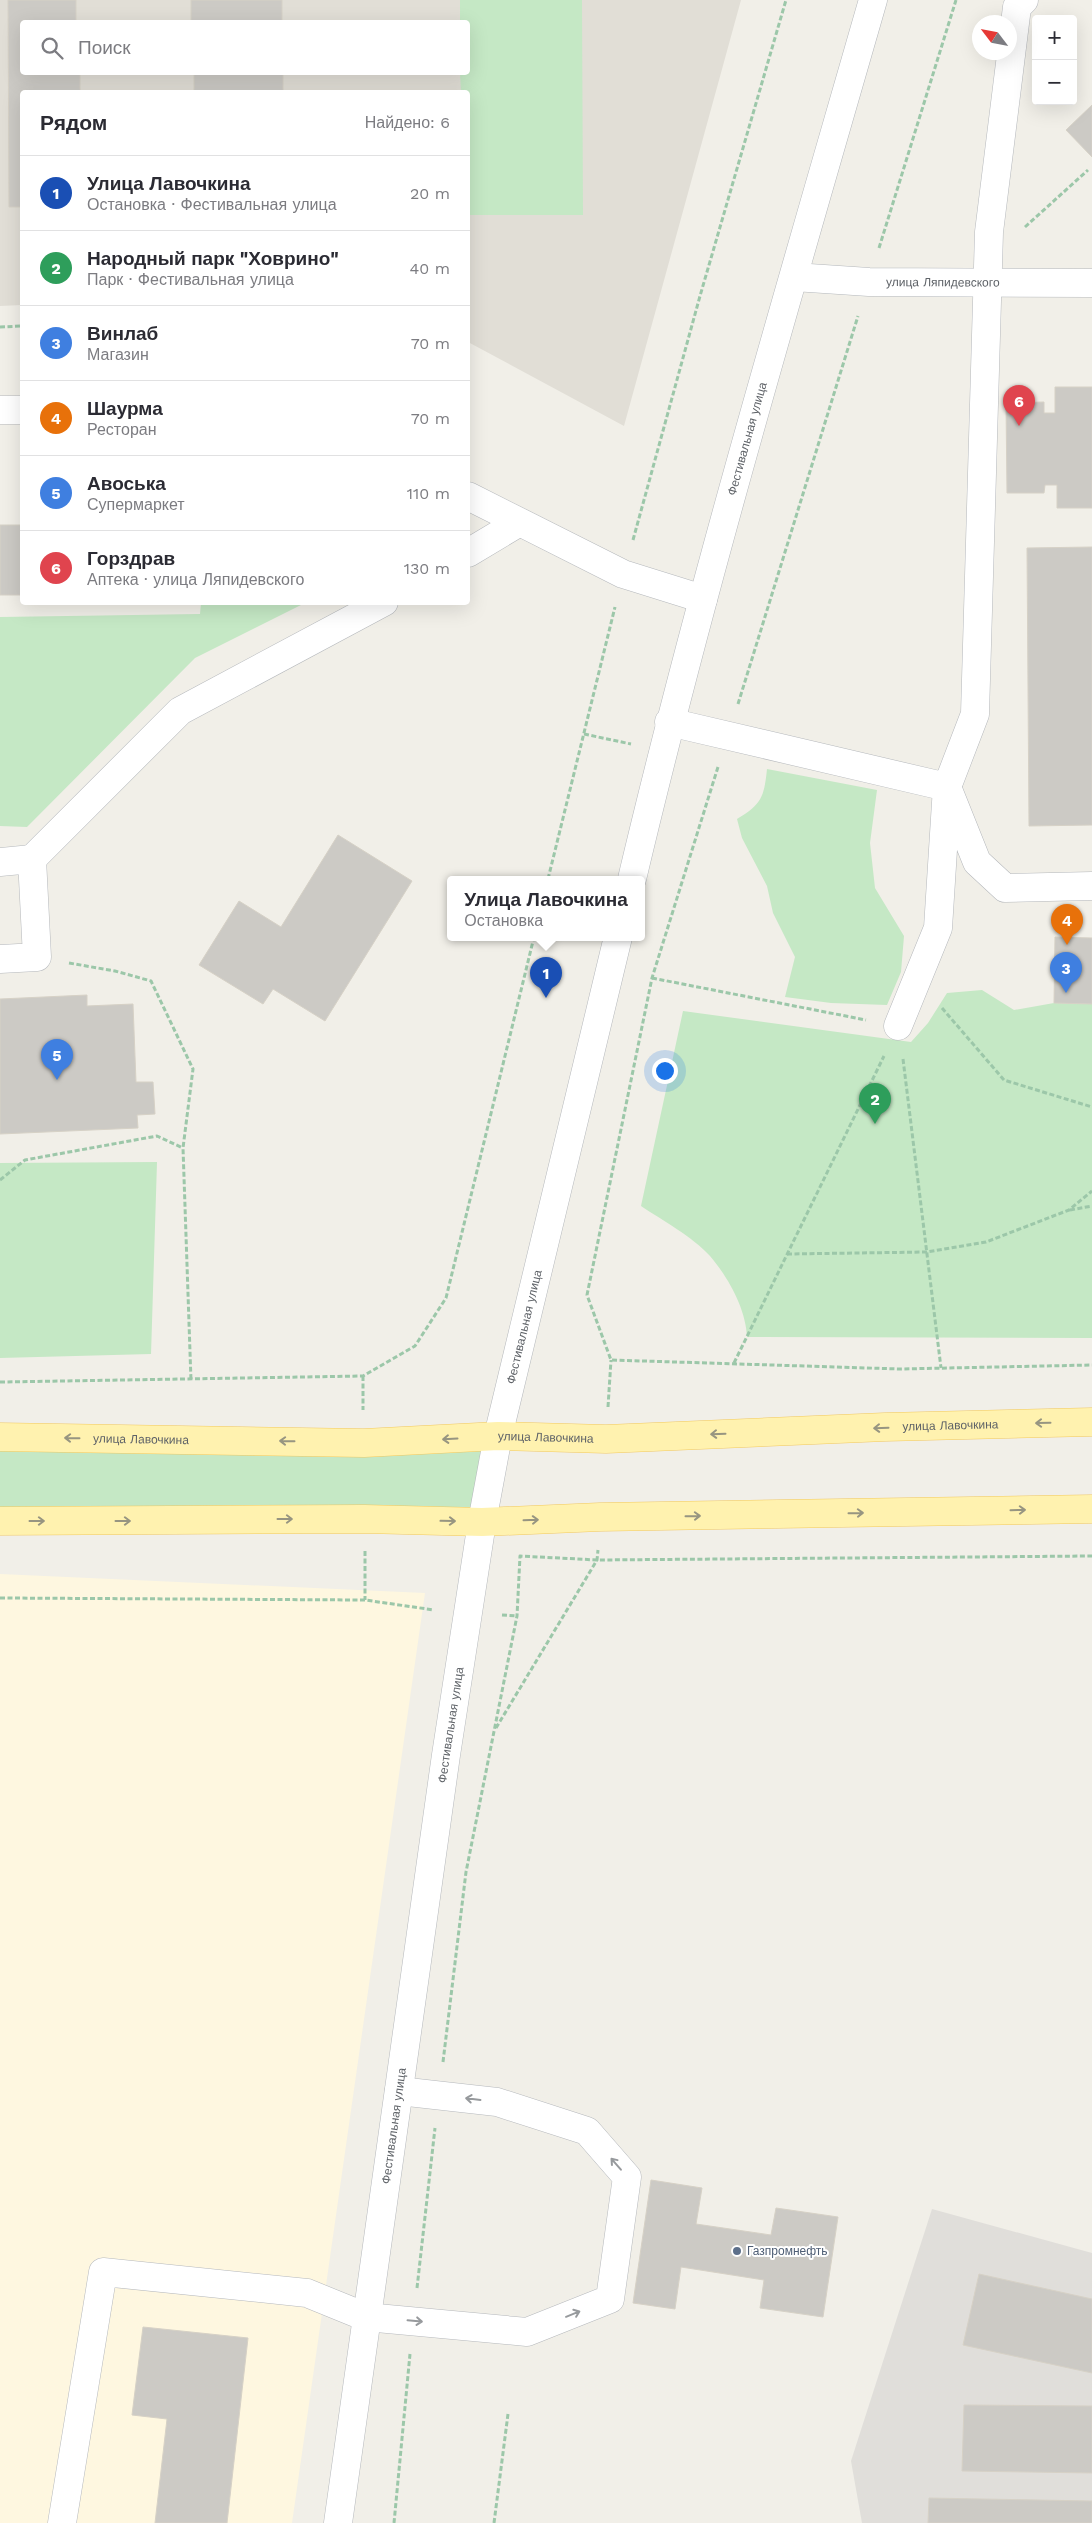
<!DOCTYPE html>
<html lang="ru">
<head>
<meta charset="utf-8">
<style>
  :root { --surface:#fff; --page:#f7f7f7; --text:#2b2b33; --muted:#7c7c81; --line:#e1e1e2; --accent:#d93025 }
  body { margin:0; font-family:"Work Sans",sans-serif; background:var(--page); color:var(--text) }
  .controls { position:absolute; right:15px; top:15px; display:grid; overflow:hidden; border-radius:5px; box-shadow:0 5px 20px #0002 }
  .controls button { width:45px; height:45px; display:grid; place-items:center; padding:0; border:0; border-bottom:1px solid var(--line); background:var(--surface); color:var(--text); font:25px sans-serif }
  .compass { position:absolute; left:972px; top:15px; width:45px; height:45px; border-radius:50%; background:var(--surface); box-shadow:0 5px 20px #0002; rotate:302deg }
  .you { position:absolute; left:664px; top:1070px; width:18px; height:18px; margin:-12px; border:4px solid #fff; border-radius:50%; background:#1a73e8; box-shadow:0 0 0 8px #1a73e833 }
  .badge { display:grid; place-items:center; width:32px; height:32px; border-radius:50%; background:var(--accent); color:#fff; font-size:16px; font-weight:700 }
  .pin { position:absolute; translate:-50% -41px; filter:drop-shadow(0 1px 2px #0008) }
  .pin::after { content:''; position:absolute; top:26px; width:18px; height:15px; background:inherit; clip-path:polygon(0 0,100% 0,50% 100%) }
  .popup { position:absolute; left:447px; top:876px; width:198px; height:65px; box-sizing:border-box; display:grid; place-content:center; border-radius:5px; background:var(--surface); filter:drop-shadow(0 1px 4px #0005); font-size:16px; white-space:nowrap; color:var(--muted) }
  .popup b { font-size:19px; color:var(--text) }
  .popup::after { content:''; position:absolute; left:50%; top:100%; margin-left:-10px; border:10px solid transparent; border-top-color:var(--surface) }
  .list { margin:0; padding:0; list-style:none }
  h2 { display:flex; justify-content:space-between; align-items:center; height:65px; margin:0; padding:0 20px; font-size:21px }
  h2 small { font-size:16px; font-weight:400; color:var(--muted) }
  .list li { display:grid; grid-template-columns:32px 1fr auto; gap:15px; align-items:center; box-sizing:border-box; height:75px; padding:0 20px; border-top:1px solid var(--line) }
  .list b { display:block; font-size:19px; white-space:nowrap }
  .list p { margin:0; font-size:16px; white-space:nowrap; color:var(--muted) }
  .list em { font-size:16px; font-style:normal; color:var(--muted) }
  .icon { flex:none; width:28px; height:28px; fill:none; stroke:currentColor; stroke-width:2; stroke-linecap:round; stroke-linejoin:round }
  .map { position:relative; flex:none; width:1092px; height:2523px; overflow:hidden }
  .search { position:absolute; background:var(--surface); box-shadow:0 5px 20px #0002; left:20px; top:20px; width:450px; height:55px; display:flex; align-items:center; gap:12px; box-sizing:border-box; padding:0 18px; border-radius:5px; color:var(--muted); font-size:19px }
  .panel { position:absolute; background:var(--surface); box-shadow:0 5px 20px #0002; left:20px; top:90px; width:450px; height:515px; border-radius:5px }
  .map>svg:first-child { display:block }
  .commercial { fill:#fef7e0 }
  .industrial { fill:#e0deda }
  .education { fill:#e1ded6; fill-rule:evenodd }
  .green { fill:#c5e8c5 }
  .building { fill:#cccac5; stroke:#d6d1c6 }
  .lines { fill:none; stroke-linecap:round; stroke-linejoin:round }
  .minor-casing { stroke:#b5b8bc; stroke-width:29 }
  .major-casing { stroke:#f2c960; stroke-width:29 }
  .path { stroke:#9cc7a9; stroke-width:3; stroke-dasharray:5 2.5; stroke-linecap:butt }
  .minor { stroke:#fff; stroke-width:28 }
  .major { stroke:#fff2af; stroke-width:28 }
  .oneway { stroke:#979581 }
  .oneway2 { stroke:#979a9d }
  .service-dot { fill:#5c6f8a; stroke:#fff; stroke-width:2 }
  .labels { text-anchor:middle; stroke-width:4; stroke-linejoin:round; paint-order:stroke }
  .street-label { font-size:12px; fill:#5f6368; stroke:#fff }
  .service-label { font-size:12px; fill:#4e5e75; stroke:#fff; text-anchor:start }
</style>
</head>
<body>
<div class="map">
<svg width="1092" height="2523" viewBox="0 0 1092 2523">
  <rect width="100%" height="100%" fill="#f1efe8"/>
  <path class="commercial" d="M0,1574L425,1593L292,2523H0Z"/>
  <path class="industrial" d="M932,2209L1092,2253V2523H862L851,2461Z"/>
  <path class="education" d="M0,0H741L624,426L468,342V92H22V305L0,306ZM22,22H468V72H22Z"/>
  <g class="green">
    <path d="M460,0H582L583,215H468V92H461L460,73L468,72V22H460Z"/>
    <path d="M201,603H305L195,658L27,827L0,826V617L200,614Z"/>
    <path d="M767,769L877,790L870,843L875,888L904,936L901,972L887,1005L831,1003L785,997L795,957L773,913L767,886L742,838L737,819C762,804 764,797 767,769Z"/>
    <path d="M982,990L1014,1010L1054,1003L1092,1004V1338L747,1337C746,1309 728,1277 710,1256C693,1237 662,1220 641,1206L683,1011L911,1042L928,1023L947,993Z"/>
    <path d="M157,1162L151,1354L0,1358V1163Z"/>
    <path d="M498,1436L482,1522L0,1521V1437Z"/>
  </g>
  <g class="building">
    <path d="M8,0H76V22H22V72H80V92H22V207H9Z"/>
    <rect x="191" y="0" width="91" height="22"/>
    <rect x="194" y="72" width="89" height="20"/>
    <path d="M1092,105V157L1066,130Z"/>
    <path d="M1055,387H1092V508H1057V485H1045L1044,493H1007L1006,403L1044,402V413H1055Z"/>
    <rect x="0" y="525" width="22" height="70"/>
    <path d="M1092,547V825L1029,826L1027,548Z"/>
    <path d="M338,835L412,881L325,1021L273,989L263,1004L199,965L239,901L281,927Z"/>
    <path d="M1055,937L1092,938V1004L1054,1003Z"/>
    <path d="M87,995V1006L133,1004L136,1082H153L155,1114L137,1115L138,1128L0,1134V999Z"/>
    <path d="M651,2180L702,2188L696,2224L771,2235L776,2208L838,2217L823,2317L760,2308L764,2280L681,2267L675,2309L633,2303Z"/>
    <path d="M979,2274L1092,2299V2373L963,2345Z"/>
    <path d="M143,2327L248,2338L227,2523H155L167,2419L132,2415Z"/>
    <path d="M964,2405L1092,2406V2473L962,2471Z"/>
    <path d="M929,2498L1092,2501V2523H928Z"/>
  </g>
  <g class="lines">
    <g class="minor-casing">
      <g id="minor">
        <path id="s1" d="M794,277L869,282L1092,283"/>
        <path d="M0,410H22"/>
        <path d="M468,496L623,574L703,599"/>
        <path d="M468,553L518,523"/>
        <path d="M669,722L947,787L975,714L989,232L1017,7L1024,0"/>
        <path d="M32,859L180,711L384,602"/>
        <path d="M0,862L32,859L37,957L0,959"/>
        <path id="s2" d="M632,879C702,584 789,292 873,0"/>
        <path d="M898,1026L938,928L947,787L977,862L1005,888L1092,886"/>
        <path d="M62,2523L103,2272L307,2293L366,2317L527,2332L610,2299L627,2177L587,2131L497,2102L399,2091"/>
        <path id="s3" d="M338,2523L446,1755L482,1522L498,1436L618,937"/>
      </g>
    </g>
    <g class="major-casing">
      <g id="major">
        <path id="s4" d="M0,1437L364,1443L498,1436L606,1439L885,1427L1092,1422"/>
        <path d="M0,1521L364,1519L482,1522L600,1517L1092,1509"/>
      </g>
    </g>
    <g class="path">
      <path d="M1025,227L1088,170"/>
      <path d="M879,248L956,0"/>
      <path d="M0,327L22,326"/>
      <path d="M633,540L700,296L786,0"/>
      <path d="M738,704L858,316"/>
      <path d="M584,734L631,744"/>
      <path d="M718,767L652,978L587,1295L611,1360L900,1369L1092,1365"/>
      <path d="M548,879L615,607"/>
      <path d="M69,963L115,971L151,981L193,1069L183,1148L191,1381"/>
      <path d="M652,978L866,1020"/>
      <path d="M942,1008L1004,1080L1092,1107"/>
      <path d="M903,1059L941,1368"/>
      <path d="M0,1180L25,1160L157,1136L183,1148"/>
      <path d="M1070,1210L1092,1206"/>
      <path d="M787,1254L927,1252L986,1242L1069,1210L1092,1191"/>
      <path d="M734,1363L884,1056"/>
      <path d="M363,1376V1410"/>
      <path d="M0,1382L363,1376L415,1346L446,1298L534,937"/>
      <path d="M608,1407L611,1360"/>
      <path d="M365,1551V1600"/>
      <path d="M0,1598L365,1600L434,1610"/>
      <path d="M502,1615L517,1616"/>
      <path d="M496,1728L597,1560L598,1550"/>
      <path d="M443,2062L466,1872L517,1616L520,1556L597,1560L1092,1556"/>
      <path d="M417,2288L435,2128"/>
      <path d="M394,2523L410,2354"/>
      <path d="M494,2523L508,2414"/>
    </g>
    <use href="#minor" class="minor"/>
    <use href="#major" class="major"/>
  </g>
  <defs><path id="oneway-shaft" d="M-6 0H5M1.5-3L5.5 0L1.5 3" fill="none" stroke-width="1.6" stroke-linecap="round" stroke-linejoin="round" transform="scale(1.25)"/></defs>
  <g class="oneway">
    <use href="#oneway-shaft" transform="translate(1043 1423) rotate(179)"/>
    <use href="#oneway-shaft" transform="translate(881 1428) rotate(178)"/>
    <use href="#oneway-shaft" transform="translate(718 1434) rotate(178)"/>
    <use href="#oneway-shaft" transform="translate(72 1438) rotate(-179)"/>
    <use href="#oneway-shaft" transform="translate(450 1439) rotate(177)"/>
    <use href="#oneway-shaft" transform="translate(287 1441) rotate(-179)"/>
    <use href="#oneway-shaft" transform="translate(1018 1510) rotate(-1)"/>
    <use href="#oneway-shaft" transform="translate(856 1513) rotate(-1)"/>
    <use href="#oneway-shaft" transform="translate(693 1516) rotate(-1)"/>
    <use href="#oneway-shaft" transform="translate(285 1519)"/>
    <use href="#oneway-shaft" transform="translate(531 1520) rotate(-2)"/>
    <use href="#oneway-shaft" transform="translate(37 1521)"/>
    <use href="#oneway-shaft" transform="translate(123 1521)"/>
    <use href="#oneway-shaft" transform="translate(448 1521) rotate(1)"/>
  </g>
  <g class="oneway2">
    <use href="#oneway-shaft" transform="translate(473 2099) rotate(-173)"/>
    <use href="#oneway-shaft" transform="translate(616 2164) rotate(-131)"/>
    <use href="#oneway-shaft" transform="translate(573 2314) rotate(-22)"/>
    <use href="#oneway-shaft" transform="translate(415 2321) rotate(5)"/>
  </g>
  <circle class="service-dot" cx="737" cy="2251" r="5"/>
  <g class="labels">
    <g class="street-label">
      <text dy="4" stroke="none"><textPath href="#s1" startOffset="149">улица Ляпидевского</textPath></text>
      <text dy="4" stroke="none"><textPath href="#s2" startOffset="455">Фестивальная улица</textPath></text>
      <text dy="4" stroke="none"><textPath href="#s3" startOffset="1211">Фестивальная улица</textPath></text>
      <text dy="4" stroke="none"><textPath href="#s4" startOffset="951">улица Лавочкина</textPath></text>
      <text dy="4" stroke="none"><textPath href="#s4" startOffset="546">улица Лавочкина</textPath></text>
      <text dy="4" stroke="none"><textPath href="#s4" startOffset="141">улица Лавочкина</textPath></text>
      <text dy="4" stroke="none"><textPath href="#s3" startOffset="806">Фестивальная улица</textPath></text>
      <text dy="4" stroke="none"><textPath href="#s3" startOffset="401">Фестивальная улица</textPath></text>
    </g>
    <g class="service-label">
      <text x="747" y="2255">Газпромнефть</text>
    </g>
  </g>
</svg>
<div class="controls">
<button>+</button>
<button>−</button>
</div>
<svg class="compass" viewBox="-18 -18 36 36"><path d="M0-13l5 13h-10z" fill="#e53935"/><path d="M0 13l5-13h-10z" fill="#7c7c81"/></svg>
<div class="you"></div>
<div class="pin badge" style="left:546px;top:998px;background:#1a4fb4">1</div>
<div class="popup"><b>Улица Лавочкина</b>Остановка</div>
<div class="pin badge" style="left:875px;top:1124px;background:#2e9e5b">2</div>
<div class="pin badge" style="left:1066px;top:993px;background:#3f7fe0">3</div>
<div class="pin badge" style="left:1067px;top:945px;background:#e8710a">4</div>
<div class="pin badge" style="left:57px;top:1080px;background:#3f7fe0">5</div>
<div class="pin badge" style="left:1019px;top:426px;background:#e0444e">6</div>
<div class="search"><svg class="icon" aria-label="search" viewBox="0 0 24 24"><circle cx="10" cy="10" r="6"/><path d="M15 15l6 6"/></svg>Поиск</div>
<section class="panel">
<h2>Рядом<small>Найдено: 6</small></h2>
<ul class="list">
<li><span class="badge" style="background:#1a4fb4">1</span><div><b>Улица Лавочкина</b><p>Остановка · Фестивальная улица</p></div><em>20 m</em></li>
<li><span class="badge" style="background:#2e9e5b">2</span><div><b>Народный парк &quot;Ховрино&quot;</b><p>Парк · Фестивальная улица</p></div><em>40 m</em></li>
<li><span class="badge" style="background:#3f7fe0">3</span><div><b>Винлаб</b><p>Магазин</p></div><em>70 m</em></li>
<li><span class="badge" style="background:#e8710a">4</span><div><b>Шаурма</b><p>Ресторан</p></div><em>70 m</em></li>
<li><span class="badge" style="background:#3f7fe0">5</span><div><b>Авоська</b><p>Супермаркет</p></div><em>110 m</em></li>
<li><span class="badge" style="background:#e0444e">6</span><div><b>Горздрав</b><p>Аптека · улица Ляпидевского</p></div><em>130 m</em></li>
</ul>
</section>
</div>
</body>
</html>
